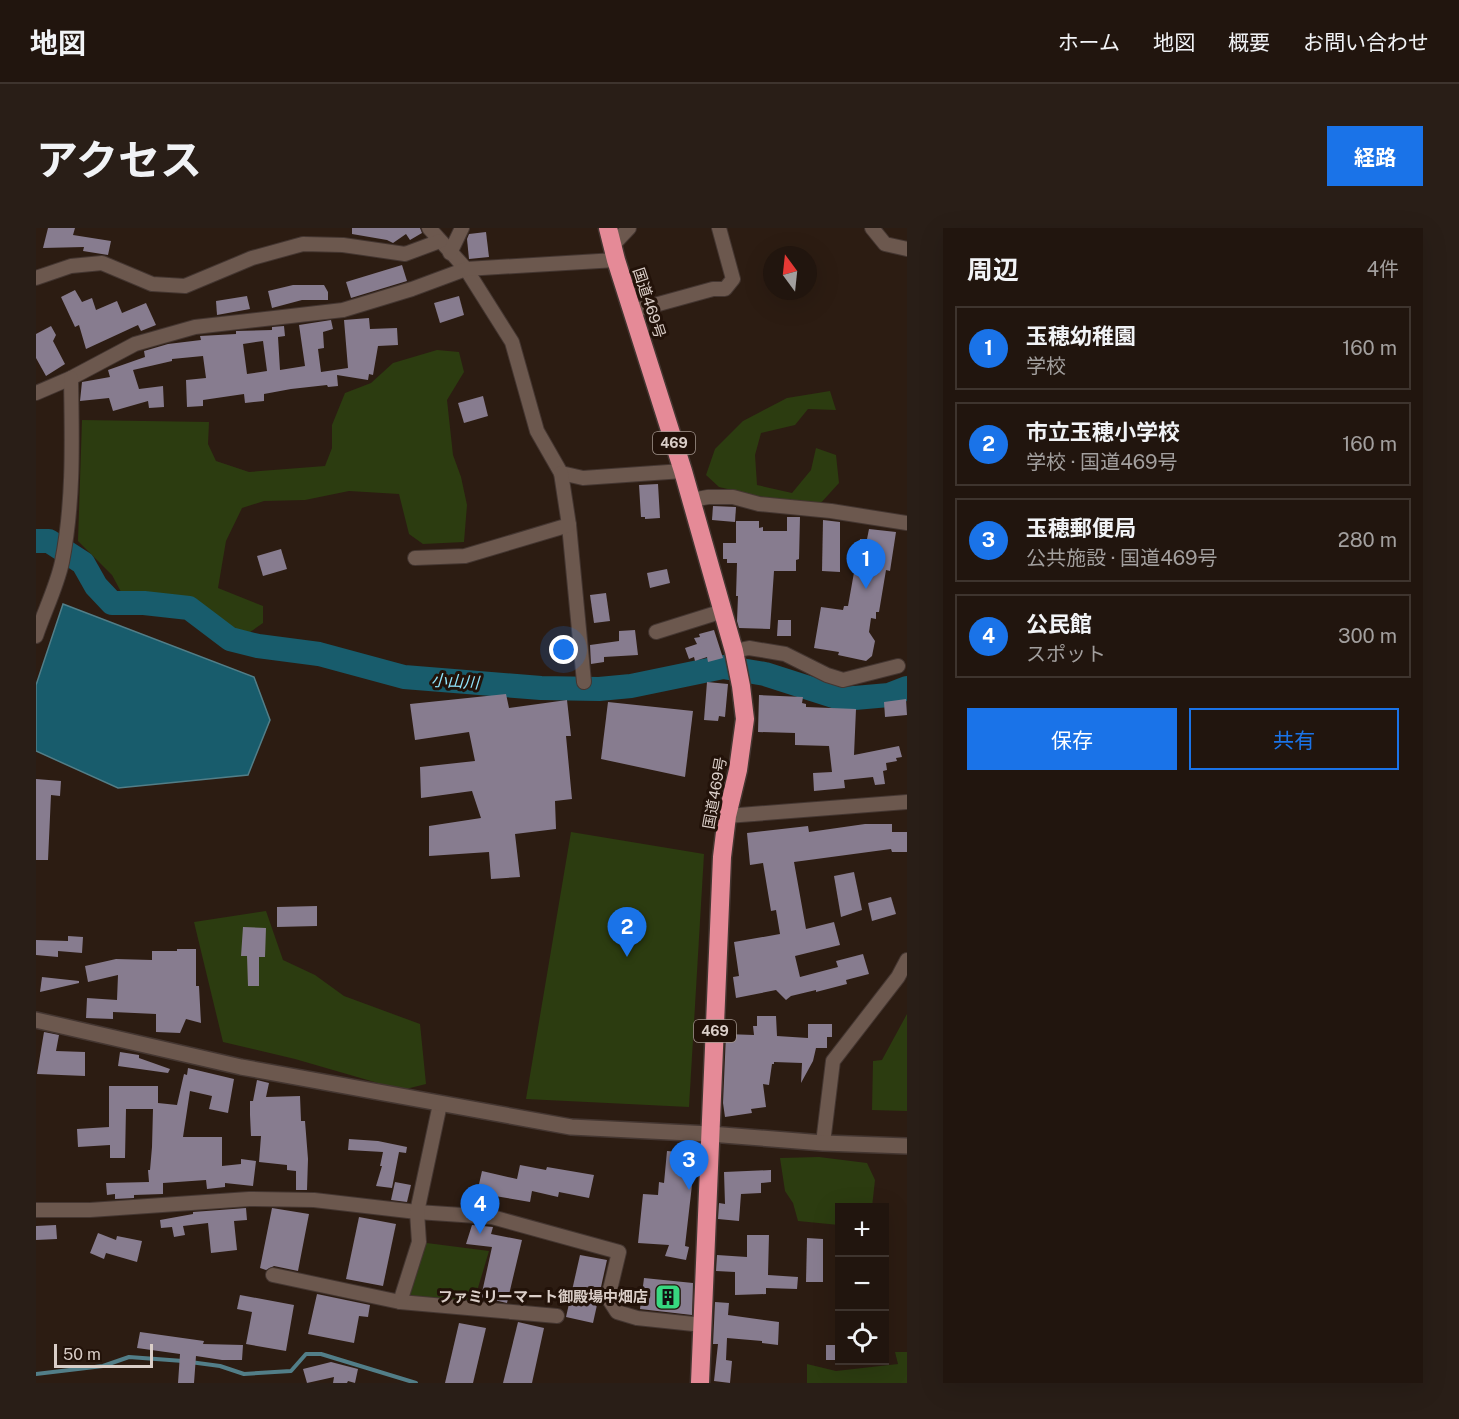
<!DOCTYPE html>
<html lang="ja">
<head>
<meta charset="utf-8">
<style>
  :root { --surface:#21150e; --page:#291e17; --text:#f1f3f6; --muted:#a29f9e; --line:#3e342e; --accent:#1a73e8 }
  body { margin:0; font-family:"Public Sans","Noto Sans JP",sans-serif; background:var(--page); color:var(--text) }
  .controls { position:absolute; right:18px; bottom:18px; display:grid; overflow:hidden; border-radius:0px; box-shadow:0 6px 24px #0002 }
  .controls button { width:54px; height:54px; display:grid; place-items:center; padding:0; border:0; border-bottom:2px solid var(--line); background:var(--surface); color:var(--text); font:30px sans-serif }
  .compass { position:absolute; left:727px; top:18px; width:54px; height:54px; border-radius:50%; background:var(--surface); box-shadow:0 6px 24px #0002; rotate:345deg }
  .scale { position:absolute; left:18px; bottom:15px; width:99px; box-sizing:border-box; padding-left:6px; border:3px solid #dacec8; border-top:0; font-size:16px; line-height:21px; white-space:nowrap; color:#dacec8; -webkit-text-stroke:4px #221209; paint-order:stroke }
  .you { position:absolute; left:528px; top:422px; width:21px; height:21px; margin:-15px; border:4px solid #fff; border-radius:50%; background:#1a73e8; box-shadow:0 0 0 9px #1a73e833 }
  .badge { display:grid; place-items:center; width:39px; height:39px; border-radius:50%; background:var(--accent); color:#fff; font-size:20px; font-weight:700 }
  .pin { position:absolute; translate:-50% -50px; filter:drop-shadow(0 2px 3px #0008) }
  .pin::after { content:''; position:absolute; top:32px; width:21px; height:18px; background:inherit; clip-path:polygon(0 0,100% 0,50% 100%) }
  .list { margin:0; padding:0; list-style:none }
  h2 { display:flex; justify-content:space-between; align-items:center; height:78px; margin:0; padding:0 24px; font-size:26px }
  h2 small { font-size:20px; font-weight:400; color:var(--muted) }
  .list li { display:grid; grid-template-columns:39px 1fr auto; gap:18px; align-items:center; box-sizing:border-box; height:84px; margin:0 12px 12px; padding:0 12px; border:2px solid var(--line); border-radius:0px }
  .list b { display:block; font-size:22px; white-space:nowrap }
  .list p { margin:0; font-size:20px; white-space:nowrap; color:var(--muted) }
  .list em { font-size:20px; font-style:normal; color:var(--muted) }
  .actions { display:flex; gap:12px; padding:18px 24px }
  .actions a { flex:1; padding:14px 0; border:2px solid var(--accent); border-radius:0px; text-align:center; font-size:21px; color:var(--accent) }
  .actions .main { background:var(--accent); color:#fff }
  .icon { flex:none; width:33px; height:33px; fill:none; stroke:currentColor; stroke-width:2; stroke-linecap:round; stroke-linejoin:round }
  .map { position:relative; flex:none; width:871px; height:1155px; overflow:hidden; border-radius:0px }
  header { display:flex; align-items:center; gap:36px; box-sizing:border-box; height:84px; padding:0 30px; background:var(--surface); border-bottom:2px solid var(--line) }
  header strong { font-size:28px }
  nav { display:flex; gap:33px; margin-inline-start:auto; font-size:21px }
  .intro { display:flex; align-items:center; justify-content:space-between; box-sizing:border-box; height:144px; padding:0 36px }
  h1 { margin:0; font-size:42px }
  .button { padding:15px 27px; border-radius:0px; background:var(--accent); color:#fff; font-size:21px; font-weight:700 }
  main { display:flex; gap:36px; padding:0 36px }
  aside { flex:1; background:var(--surface); border-radius:0px; box-shadow:0 6px 24px #0002 }
  .map>svg:first-child { display:block }
  .green { fill:#2c3c10 }
  .water { fill:#185c6c; stroke:#527e88; stroke-width:1.5 }
  .lines { fill:none; stroke-linecap:round; stroke-linejoin:round }
  .stream { stroke:#527e88; stroke-width:4 }
  .river { stroke:#185c6c; stroke-width:24 }
  .building { fill:#877c8f; fill-rule:evenodd }
  .street-casing { stroke:#443631; stroke-width:16 }
  .secondary-casing { stroke:#443631; stroke-width:18 }
  .highway-casing { stroke:#443631; stroke-width:21 }
  .street { stroke:#6c584e; stroke-width:14 }
  .secondary { stroke:#6c584e; stroke-width:15 }
  .highway { stroke:#e58a97; stroke-width:18 }
  .labels { text-anchor:middle; stroke-width:6; stroke-linejoin:round; paint-order:stroke }
  .shield { fill:#221209; stroke:#a3968f; stroke-width:1.5 }
  .shield-label { font-size:14px; font-weight:bold; fill:#dacec8 }
  .street-label { font-size:15px; fill:#dacec8; stroke:#221209 }
  .poi-label { font-size:15px; font-weight:bold; fill:#dacec8; stroke:#221209; text-anchor:end }
  .water-label { font-size:16px; font-style:italic; fill:#91e5fd; stroke:#221209 }
</style>
</head>
<body>
<header>
<strong>地図</strong>
<nav><a>ホーム</a><a>地図</a><a>概要</a><a>お問い合わせ</a></nav>
</header>
<div class="intro"><h1>アクセス</h1><a class="button">経路</a></div>
<main>
<div class="map">
<svg width="871" height="1155" viewBox="0 0 871 1155">
  <rect width="100%" height="100%" fill="#2c1c12"/>
  <g class="green">
    <path d="M401,122L423,124L428,144L411,172L417,227L425,249L431,277L428,314L387,316L373,306L363,266L313,263L269,272L228,273L206,280L190,313L182,360L227,378V395L207,409L147,374L91,375L76,347L42,313L46,192L173,194L172,216L180,233L213,244L289,238L296,220V197L309,165L335,155L357,135Z"/>
    <path d="M794,163L800,182L772,181L759,197L725,205L719,227L721,257L756,265L775,242L780,220L800,227L803,255L783,277L721,268L683,259L670,247L679,221L707,193L751,170Z"/>
    <path d="M535,604L668,626L653,879L490,871Z"/>
    <path d="M230,683L247,732L279,747L308,768L384,796L390,856L366,862L259,831L187,814L158,694Z"/>
    <path d="M871,786V883L836,882L837,833L846,832Z"/>
    <path d="M783,929L831,935L839,952L836,979L804,980L803,997L762,993L757,975L749,963L744,930Z"/>
    <path d="M383,1014L453,1023L436,1080L364,1074Z"/>
    <path d="M859,1124H871V1155H771V1136L800,1143L862,1136Z"/>
  </g>
  <path class="water" d="M27,376L218,449L234,492L212,547L82,560L0,523V457Z"/>
  <g class="lines">
    <g class="stream">
      <path d="M154,1134L184,1138L208,1146L255,1143L270,1126H285L380,1155"/>
      <path d="M0,1146L67,1138L93,1129L147,1133"/>
    </g>
    <path class="river" d="M0,313H13L47,335L60,358L76,375H108L153,380L194,411L222,418L283,426L368,449L505,460L563,461L595,458L687,439L729,446L807,471L853,467L871,460"/>
  </g>
  <g class="building">
    <path d="M12,0H39L37,7L75,13L72,27L47,23L48,19L7,20Z"/>
    <path d="M316,0H384L386,5L374,12L370,6L357,15L351,12L316,6Z"/>
    <path d="M450,4L453,29L433,31L431,11L433,6Z"/>
    <path d="M366,37L371,53L315,70L310,54Z"/>
    <path d="M257,57H288L292,64V72H266L236,80L232,63Z"/>
    <path d="M39,62L46,74L56,70L60,82L81,73L86,85L110,75L120,97L105,103L102,97L50,121L43,97L39,99L25,69Z"/>
    <path d="M211,68L214,81L181,87L180,73Z"/>
    <path d="M423,68L428,87L404,95L398,75Z"/>
    <path d="M333,90L334,101L361,100L362,117L342,118L337,147L333,146L332,152L301,147L302,158L292,159L291,157L255,161L228,166V173L209,175L208,166L167,172V178L151,179L150,152L170,150L167,128L136,131V133L97,142L103,161L127,158L128,179L113,180L112,173L77,183L73,170L44,173L46,154L74,149L72,142L109,129L108,123L132,116L165,112L164,108L200,106V103L236,102V99L248,98L249,108L242,109L244,142L269,138L263,97L295,92L297,101L287,104L288,120L282,121L285,144L312,140L308,92ZM227,113L231,143L211,146L207,116Z"/>
    <path d="M15,98L20,107L17,113L29,136L10,148L0,130V106Z"/>
    <path d="M447,168L452,188L428,195L422,175Z"/>
    <path d="M622,256L624,290L609,291V289H605L603,257Z"/>
    <path d="M677,278L700,279L699,294L676,292Z"/>
    <path d="M751,289H764L763,331L760,332V343H738L734,401L703,400L701,393L702,368H700L701,335H691V331H687V315H700V293H723V300L727,299V303H751Z"/>
    <path d="M787,292L804,294V344L786,343Z"/>
    <path d="M833,301L860,304L854,343L850,342L843,384H840V391L835,390L833,404L839,413L836,428L830,433L802,427L803,424L778,420L785,379L807,382L808,378H812L824,311H831Z"/>
    <path d="M245,321L251,341L227,348L221,328Z"/>
    <path d="M631,341L634,355L614,360L611,345Z"/>
    <path d="M570,365L574,393L558,395L554,367Z"/>
    <path d="M742,392H755V408H741Z"/>
    <path d="M599,402L602,427L568,429V434L555,436L554,417L583,413V403Z"/>
    <path d="M678,402L687,430L672,434L671,429L659,433L658,429L653,431L649,420L661,416L658,410L664,409L663,406Z"/>
    <path d="M671,454L692,456L689,489L683,488L682,493L668,492Z"/>
    <path d="M470,466L473,480L531,472L535,508H530L536,571L519,573L520,601L479,606L484,649L455,651L453,624L393,628V598L445,590L436,563L385,570L384,539L439,533L433,504L379,512L374,476Z"/>
    <path d="M723,467L767,469L766,475L770,476V479L820,481L818,527L863,518L866,529L860,530L861,533L850,535L851,542L847,543L849,556L839,557L837,549L808,552L809,560L778,563L777,545L796,544L793,518L759,517V505L722,504Z"/>
    <path d="M870,471L871,487L849,489L848,474Z"/>
    <path d="M572,474L657,483L649,549L565,531Z"/>
    <path d="M0,551L25,553L24,568L15,567L12,632H0Z"/>
    <path d="M829,596H856V604H871V624H856L855,621L758,634L770,701L798,694L804,717L759,728L764,749L802,739L800,733L827,726L833,746L810,752L811,756L780,764V762L755,768L750,772L740,762L700,770L697,749L703,748L698,714L744,706L740,682L735,683L727,635L714,637L711,605L772,598L773,604Z"/>
    <path d="M818,644L826,682L805,689L798,648Z"/>
    <path d="M855,669L860,686L836,693L832,675Z"/>
    <path d="M281,678V698L241,699V679Z"/>
    <path d="M207,699L230,700L229,729H223V758H212L211,728H205Z"/>
    <path d="M32,708L47,709L46,725L22,723V729L0,727V712L32,713Z"/>
    <path d="M141,721H160V758H163L165,795L150,791L144,805L120,804V786L77,784V791L50,790L51,770L81,772L82,747L52,754L49,738L80,731L116,732V723H141Z"/>
    <path d="M6,749L43,753V755L4,764Z"/>
    <path d="M721,788H740L741,808L772,810V796H796V809H791V820H780L777,833L765,855L766,835L738,834V836H736L733,857L727,856L730,879L715,881L716,885L689,889L687,875L690,806L718,807L717,798H721Z"/>
    <path d="M8,804L23,807L20,823L49,824V848L1,846Z"/>
    <path d="M84,824L103,827V830L134,841L132,845L82,838Z"/>
    <path d="M152,840L198,851L192,885L173,881L176,868L154,863L147,909H186V938L205,936V931L220,933L217,958L189,955V959L171,961L170,952L127,955V966L98,967V970L79,971V966L71,967L70,955L113,954L112,942H114L116,919L117,881H90L89,930H74V917L42,919L41,901L73,899V858H122V875L141,877L148,846L151,847Z"/>
    <path d="M221,852L233,855L230,869L264,868L265,893H269L272,931L271,962H260V943L251,942V937L223,934L225,908H215L214,887V873H217Z"/>
    <path d="M313,911L342,913L371,919L370,925L363,924L356,960L340,958L346,938H344L347,924L312,922Z"/>
    <path d="M631,923L655,925L653,956L656,957L649,1018L653,1019L650,1032L629,1028L633,1017L602,1015L607,966L622,967L623,954L628,955Z"/>
    <path d="M484,937L510,942L511,939L558,947L553,970L523,964L522,969L496,963L494,974L441,965L446,943L481,951Z"/>
    <path d="M735,942V954L725,955V965L705,966L703,993L682,991L683,975L689,976L688,944Z"/>
    <path d="M359,954L375,957L371,974L355,972Z"/>
    <path d="M210,980L211,992L198,993L201,1022L175,1025L172,995L147,998L149,1007L138,1009L136,999L125,1000L124,992L157,986V984Z"/>
    <path d="M236,980L273,986L262,1043L238,1038L230,1042L224,1040Z"/>
    <path d="M323,989L360,996L347,1058L310,1051Z"/>
    <path d="M20,997L21,1011L0,1012V998Z"/>
    <path d="M436,997L457,999L455,1006L486,1012L471,1075L445,1069L456,1019L430,1016Z"/>
    <path d="M62,1005L80,1012L81,1008L106,1013L101,1034L70,1025L68,1031L54,1025Z"/>
    <path d="M711,1007H733L732,1047L762,1049L761,1061L730,1060V1066L699,1067V1044L680,1043L681,1027L711,1029Z"/>
    <path d="M771,1010L787,1011V1054H770Z"/>
    <path d="M544,1027L571,1032L557,1095L530,1089Z"/>
    <path d="M608,1050L657,1055L656,1087L604,1081Z"/>
    <path d="M281,1066L334,1077L332,1089L323,1088L318,1115L272,1106Z"/>
    <path d="M204,1067L258,1077L250,1123L210,1116L216,1084L201,1081Z"/>
    <path d="M679,1074L693,1075L692,1087L743,1094L742,1117L726,1115V1113L691,1110L690,1132L696,1133L694,1155L678,1153L682,1116H677Z"/>
    <path d="M482,1094L508,1100L496,1155H467Z"/>
    <path d="M423,1095L450,1100L437,1155H409Z"/>
    <path d="M104,1104L168,1113L167,1116L207,1117L206,1132H186L160,1128L158,1155H142L144,1126L101,1120Z"/>
    <rect x="790" y="1117" width="14" height="15"/>
    <path d="M295,1134L322,1141L319,1155L312,1153L311,1155H297L298,1149L271,1155L267,1141Z"/>
  </g>
  <g class="lines">
    <g class="street-casing">
      <g id="street">
        <path d="M393,0L430,41L476,114L501,203L525,245L547,250L647,243"/>
        <path d="M836,0L849,16L871,21"/>
        <path d="M577,17L593,0"/>
        <path d="M414,25L426,0"/>
        <path d="M0,50L35,38L66,35L116,56L149,58L216,30L267,16L307,17L369,26L404,13"/>
        <path d="M597,83L677,61H689L697,51L683,0"/>
        <path d="M0,165L35,150L99,116L159,99L307,82L376,61L430,41L580,32"/>
        <path d="M656,272L672,269H697L723,276L795,283L871,295"/>
        <path d="M533,297L548,454"/>
        <path d="M379,330L429,328L533,297L525,245"/>
        <path d="M620,404L687,383"/>
        <path d="M0,408C8,384 21,358 26,334C38,273 36,211 35,150"/>
        <path d="M698,423L713,420L749,426L791,447L807,452L862,438"/>
        <path d="M691,588L871,574"/>
        <path d="M787,915L797,833L862,749L871,732"/>
        <path d="M0,982H54L213,971L278,972L381,984L456,989L583,1024L572,1070L581,1084L601,1090L667,1097"/>
        <path d="M237,1047L364,1074L521,1088"/>
        <path d="M364,1074L383,1014L381,984L404,876"/>
      </g>
    </g>
    <g class="secondary-casing">
      <path id="secondary" d="M0,792L205,839L535,899L674,906L787,915L871,918"/>
    </g>
    <g class="highway-casing">
      <path id="highway" d="M572,0L580,32L647,243L698,423L705,458L709,491L702,542L691,588L686,629L664,1155"/>
    </g>
    <use href="#street" class="street"/>
    <use href="#secondary" class="secondary"/>
    <use href="#highway" class="highway"/>
  </g>
  <defs>
    <g id="building-square" transform="scale(1.35)"><rect x="-9" y="-9" width="18" height="18" rx="4" fill="#37d880" stroke="#221209"/><path d="M-4-6H4V6H1V3H-1V6H-4ZM-2.5-4.3h1.7v1.8h-1.7ZM.8-4.3h1.7v1.8H.8ZM-2.5-1h1.7V.8h-1.7ZM.8-1h1.7V.8H.8Z" fill="#111"/></g>
  </defs>
  <g fill-rule="evenodd">
    <use href="#building-square" x="632" y="1069"/>
  </g>
  <g class="labels">
    <g class="shield">
      <rect x="617" y="204" width="42" height="22" rx="4.5"/>
      <rect x="658" y="792" width="42" height="22" rx="4.5"/>
    </g>
    <g class="shield-label">
      <text x="638" y="220">469</text>
      <text x="679" y="808">469</text>
    </g>
    <g class="street-label">
      <text transform="translate(613 75) rotate(72)" y="5">国道469号</text>
      <text transform="translate(679 565) rotate(-80)" y="5">国道469号</text>
    </g>
    <g class="poi-label">
      <text x="612" y="1074">ファミリーマート御殿場中畑店</text>
    </g>
    <g class="water-label">
      <text transform="translate(419 453) rotate(3)" y="6">小山川</text>
    </g>
  </g>
</svg>
<div class="controls">
<button>+</button>
<button>−</button>
<button><svg class="icon" aria-label="locate" viewBox="0 0 24 24"><circle cx="12" cy="12" r="6"/><path d="M12 2v4M12 18v4M2 12h4M18 12h4"/></svg></button>
</div>
<svg class="compass" viewBox="-18 -18 36 36"><path d="M0-13l5 13h-10z" fill="#e53935"/><path d="M0 13l5-13h-10z" fill="#a29f9e"/></svg>
<div class="scale">50 m</div>
<div class="you"></div>
<div class="pin badge" style="left:830px;top:361px">1</div>
<div class="pin badge" style="left:591px;top:729px">2</div>
<div class="pin badge" style="left:653px;top:962px">3</div>
<div class="pin badge" style="left:444px;top:1006px">4</div>
</div>
<aside>
<h2>周辺<small>4件</small></h2>
<ul class="list">
<li><span class="badge">1</span><div><b>玉穂幼稚園</b><p>学校</p></div><em>160 m</em></li>
<li><span class="badge">2</span><div><b>市立玉穂小学校</b><p>学校 · 国道469号</p></div><em>160 m</em></li>
<li><span class="badge">3</span><div><b>玉穂郵便局</b><p>公共施設 · 国道469号</p></div><em>280 m</em></li>
<li><span class="badge">4</span><div><b>公民館</b><p>スポット</p></div><em>300 m</em></li>
</ul>
<div class="actions"><a class="main">保存</a><a>共有</a></div>
</aside>
</main>
</body>
</html>
